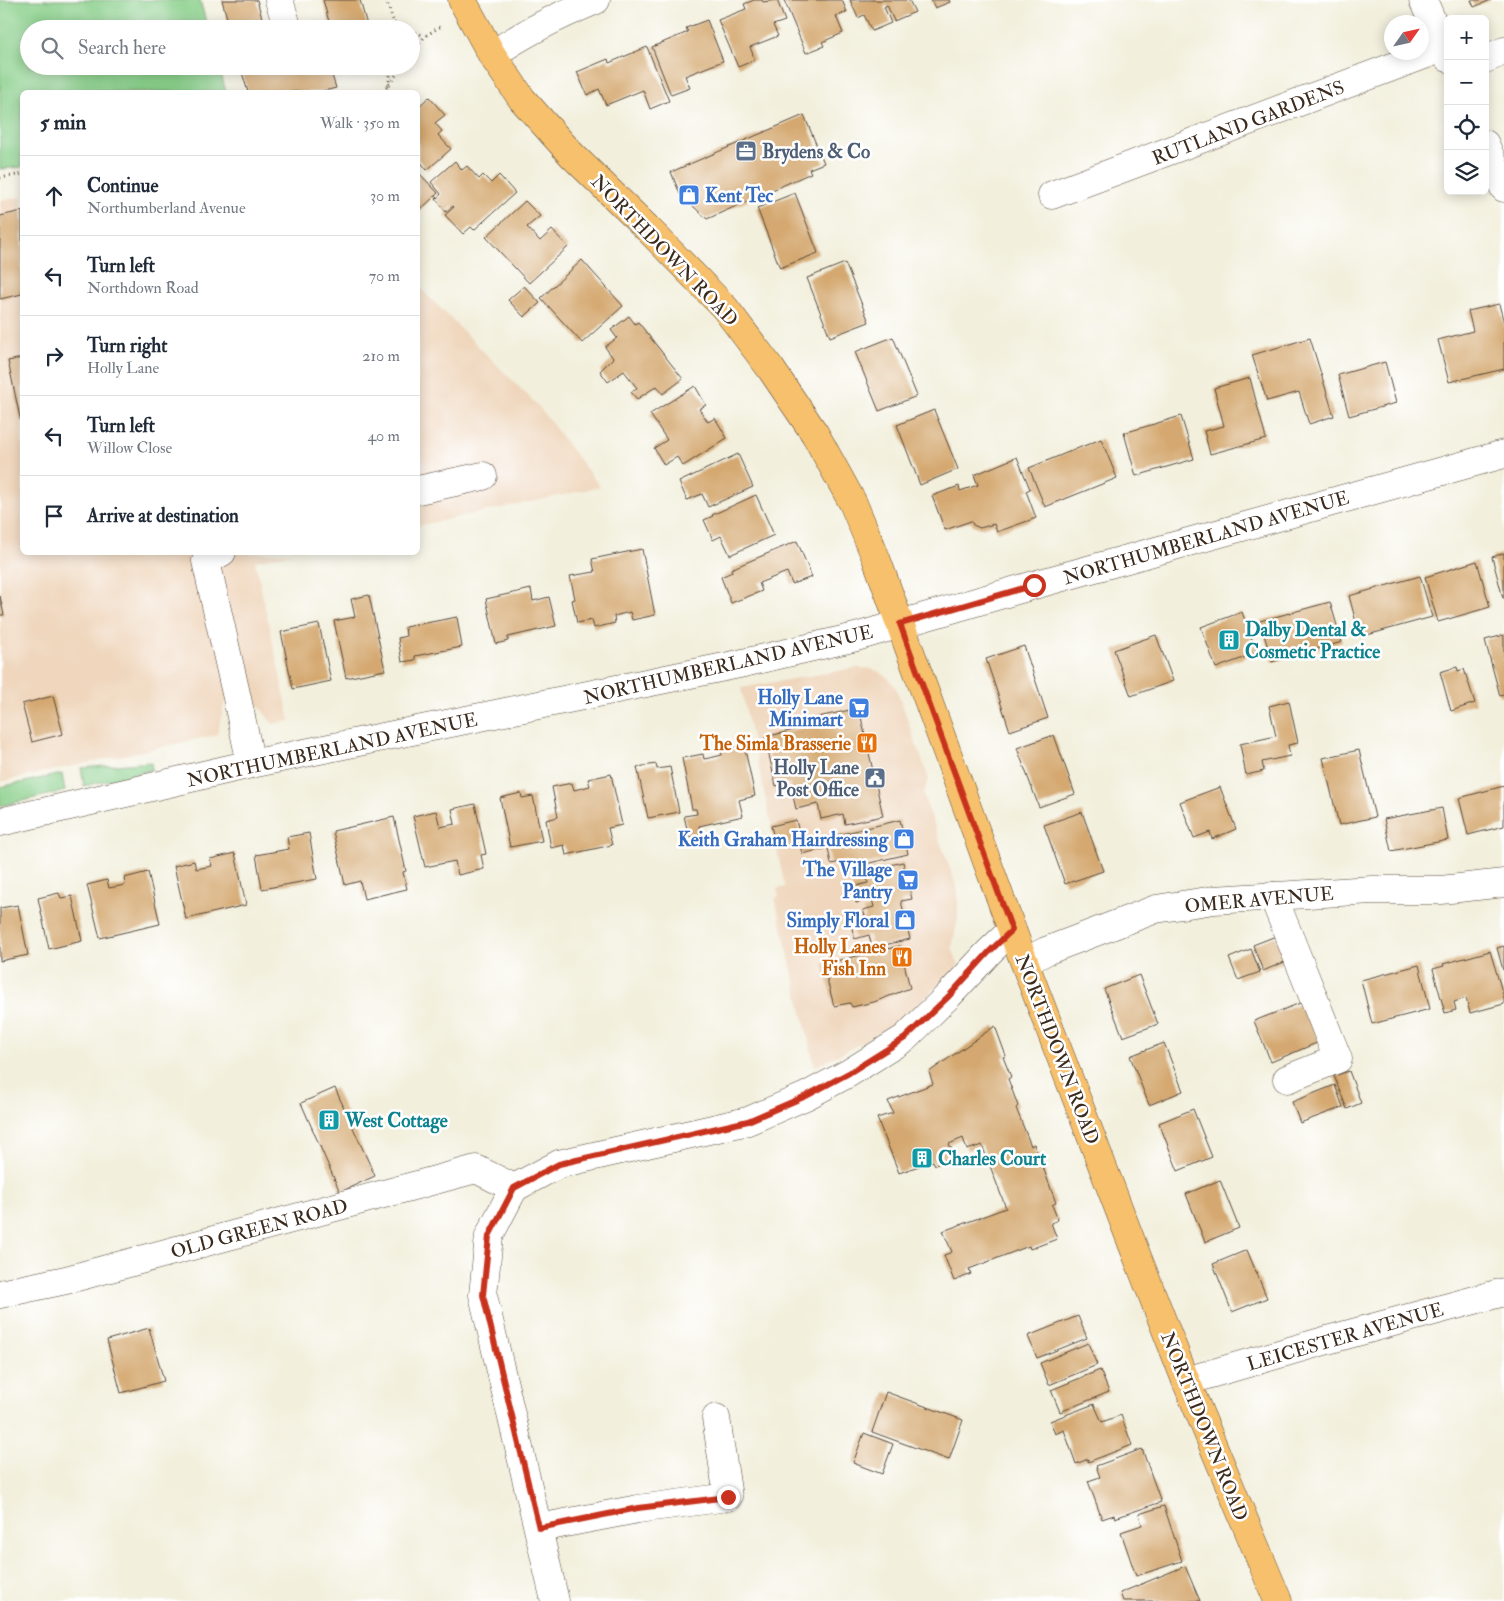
<!DOCTYPE html>
<html lang="en">
<head>
<meta charset="utf-8">
<style>
  :root { --surface:#fff; --page:#f6f6f7; --text:#1f2937; --muted:#747a83; --line:#e0e1e3 }
  body { margin:0; font-family:"IM FELL Double Pica",serif; background:var(--page); color:var(--text) }
  .controls { position:absolute; right:15px; top:15px; display:grid; overflow:hidden; border-radius:8px; box-shadow:0 2px 12px #0003 }
  .controls button { width:45px; height:45px; display:grid; place-items:center; padding:0; border:0; border-bottom:1px solid var(--line); background:var(--surface); color:var(--text); font:25px sans-serif }
  .compass { position:absolute; left:1384px; top:15px; width:45px; height:45px; border-radius:50%; background:var(--surface); box-shadow:0 2px 12px #0003; rotate:56deg }
  .stop { position:absolute; width:15px; height:15px; margin:-11px; border:4px solid #c8321e; border-radius:50%; background:#fff }
  .stop.end { background:#c8321e; border-color:#fff; box-shadow:0 1px 5px #0008 }
  .list { margin:0; padding:0; list-style:none }
  h2 { display:flex; justify-content:space-between; align-items:center; height:65px; margin:0; padding:0 20px; font-size:21px }
  h2 small { font-size:16px; font-weight:400; color:var(--muted) }
  .list li { display:grid; grid-template-columns:32px 1fr auto; gap:15px; align-items:center; box-sizing:border-box; height:80px; padding:0 20px; border-top:1px solid var(--line) }
  .list b { display:block; font-size:19px; white-space:nowrap }
  .list p { margin:0; font-size:16px; white-space:nowrap; color:var(--muted) }
  .list em { font-size:16px; font-style:normal; color:var(--muted) }
  .icon { flex:none; width:28px; height:28px; fill:none; stroke:currentColor; stroke-width:2; stroke-linecap:round; stroke-linejoin:round }
  .map { position:relative; flex:none; width:1504px; height:1601px; overflow:hidden }
  .search { position:absolute; background:var(--surface); box-shadow:0 2px 12px #0003; left:20px; top:20px; width:400px; height:55px; display:flex; align-items:center; gap:12px; box-sizing:border-box; padding:0 18px; border-radius:28px; color:var(--muted); font-size:19px }
  .panel { position:absolute; background:var(--surface); box-shadow:0 2px 12px #0003; left:20px; top:90px; width:400px; height:465px; border-radius:8px }
  .map>svg:first-child { display:block }
  .built { fill:#efd6bc }
  .green { fill:#89cf8a; stroke:#627c54 }
  .building { fill:#d4a86f }
  .lines { fill:none; stroke-linecap:round; stroke-linejoin:round }
  .minor-casing { stroke:#56483a; stroke-width:29 }
  .major-casing { stroke:#56483a; stroke-width:29 }
  .path { stroke:#56483a; stroke-width:3; stroke-dasharray:1 4; stroke-linecap:butt }
  .minor { stroke:#fff; stroke-width:28 }
  .major { stroke:#f7c06c; stroke-width:28 }
  .route { stroke:#c8321e; stroke-width:6 }
  .labels { text-anchor:middle; stroke-width:5; stroke-linejoin:round; paint-order:stroke }
  .street-label { font-size:19px; fill:#3b2a1e; stroke:#fff }
  .service-label { font-size:19px; font-weight:bold; fill:#4e5e75; stroke:#fff; text-anchor:start }
  .shop-label { font-size:19px; font-weight:bold; fill:#366cbe; stroke:#fff; text-anchor:end }
  .culture-label { font-size:19px; font-weight:bold; fill:#0d838f; stroke:#fff; text-anchor:start }
  .food-label { font-size:19px; font-weight:bold; fill:#c56008; stroke:#fff; text-anchor:end }
</style>
</head>
<body>
<div class="map">
<svg width="1504" height="1601" viewBox="0 0 1504 1601">
  <rect width="100%" height="100%" fill="#fff"/>
  <filter id="ink" filterUnits="userSpaceOnUse"><feTurbulence type="fractalNoise" baseFrequency=".02" numOctaves="2"/><feDisplacementMap in="SourceGraphic" scale="10" xChannelSelector="R" yChannelSelector="G"/><feConvolveMatrix kernelMatrix="1 2 1 2 8 2 1 2 1" color-interpolation-filters="sRGB"/></filter>
  <filter id="wash" filterUnits="userSpaceOnUse"><feTurbulence type="fractalNoise" baseFrequency=".0096" numOctaves="4" result="noise"/><feDisplacementMap in="SourceGraphic" scale="20" xChannelSelector="R" yChannelSelector="G"/><feGaussianBlur stdDeviation="1.12" result="paint"/><feColorMatrix in="noise" values="0 0 0 0 0 0 0 0 0 0 0 0 0 0 0 0 0 1.4 0 .05"/><feComposite in="paint" operator="in"/></filter>
  <g filter="url(#wash)">
    <rect width="100%" height="100%" fill="#f2efdc"/>
    <g class="built">
      <path d="M22,197V552L294,553L255,561L290,721L273,724L249,694L225,701L217,735L0,782V200Z"/>
      <path d="M418,286L539,407L600,487L418,526Z"/>
      <path d="M855,668H868L880,672L889,679L896,688L929,779L923,794L958,891V918L952,948L959,965L907,1016L873,1037L815,1067L775,898L779,897L777,889L785,887L741,688Z"/>
    </g>
    <g class="green">
      <path d="M0,0H200L208,29H29V66H219L226,92H22V167L0,169Z"/>
      <path d="M151,762L152,770L84,786L81,768Z"/>
      <path d="M62,774L65,791L0,806V787Z"/>
    </g>
    <g id="blocks">
      <g class="building">
        <path d="M222,0H257L265,29H230Z"/>
        <path d="M323,0H360L368,29H331Z"/>
        <path d="M754,0H762L763,2L777,0L785,21L773,25L778,36L750,47L755,60L738,67L718,20L746,9L744,4Z"/>
        <path d="M784,0H842L847,12L836,16L843,33L822,42L824,46L806,53Z"/>
        <path d="M850,0H909L915,12L894,21L887,5L884,7L891,23L872,31L864,15L858,18Z"/>
        <path d="M931,0H949L950,2L935,8Z"/>
        <path d="M1471,0H1491L1474,7Z"/>
        <path d="M707,20L723,61L685,76L690,88L671,95L652,47L688,32L686,28Z"/>
        <path d="M647,47L669,101L650,109L643,90L606,105L599,89L587,95L577,72L608,59L609,63Z"/>
        <path d="M240,66H275L277,71L290,66H329L336,88L320,92H248Z"/>
        <path d="M429,97L445,115L435,123L442,131L438,135L451,149L427,170L418,159V107Z"/>
        <path d="M804,115L824,163L809,169L811,173L707,219L680,194L671,172Z"/>
        <path d="M455,161L462,170L467,166L479,179L483,175L491,183L499,175L515,193L474,230L471,227L463,234L445,215L454,207L453,206L446,212L436,199L441,194L431,182Z"/>
        <path d="M420,174L438,193L418,212V177Z"/>
        <path d="M795,193L818,253L780,268L757,208Z"/>
        <path d="M525,201L540,216L527,227L540,241L552,230L568,247L529,283L486,237Z"/>
        <path d="M22,211V294L0,299V216Z"/>
        <path d="M582,260L623,306L582,343L541,298Z"/>
        <path d="M845,263L869,322L830,337L807,278Z"/>
        <path d="M524,286L540,303L524,317L508,300Z"/>
        <path d="M1499,304L1504,323V369L1449,382L1438,340L1473,331L1468,311Z"/>
        <path d="M629,316L635,324L638,322L683,379L663,394L657,386L637,399L631,392L637,388L624,371L608,382L600,371L613,358L605,347L617,338L611,330Z"/>
        <path d="M893,337L917,396L879,411L855,352Z"/>
        <path d="M1310,338L1334,416L1309,424L1299,392L1267,401L1252,355Z"/>
        <path d="M22,358V427L8,361Z"/>
        <path d="M1385,362L1396,403L1349,416L1338,375Z"/>
        <path d="M1250,378L1266,439L1210,454L1204,431L1224,426L1214,388Z"/>
        <path d="M695,386L706,405L699,409L708,422L715,418L727,438L683,466L677,457L664,465L654,448L667,440L650,414Z"/>
        <path d="M934,410L958,469L920,485L897,425Z"/>
        <path d="M1181,416L1194,459L1136,476L1124,433Z"/>
        <path d="M1101,439L1117,478L1045,507L1029,468Z"/>
        <path d="M738,454L753,487L708,507L702,494L687,500L679,482Z"/>
        <path d="M1017,457L1030,489L1026,491L1036,518L997,532L994,524L980,528L973,525L971,521L945,530L932,496L959,486L960,491L978,485L974,475Z"/>
        <path d="M756,495L774,535L730,555L721,536L713,540L704,520L713,516L712,515Z"/>
        <path d="M797,541L812,577L792,584L787,572L759,583L762,591L731,603L721,577L732,572L731,569Z"/>
        <path d="M642,549L655,615L632,620L630,612L614,616L615,623L594,628L592,620L577,623L572,600L575,599L570,576L595,572L592,559Z"/>
        <path d="M1504,553V598H1503L1492,557Z"/>
        <path d="M1477,561L1490,607L1438,622L1425,577Z"/>
        <path d="M1420,576L1432,617L1360,637L1349,596Z"/>
        <path d="M531,589L533,601L549,597L556,626L508,637V641L496,644L486,599Z"/>
        <path d="M369,595L385,670L346,678L334,621L355,617L351,599Z"/>
        <path d="M0,596L4,615H0Z"/>
        <path d="M1330,602L1342,642L1272,662L1260,621Z"/>
        <path d="M1242,612L1257,653L1216,668L1201,627Z"/>
        <path d="M457,617L462,647L415,656V660L402,662L398,638L406,636L405,627Z"/>
        <path d="M319,624L331,681L293,689L281,632Z"/>
        <path d="M1156,635L1173,681L1131,696L1114,650Z"/>
        <path d="M1504,635V695L1500,696L1485,640Z"/>
        <path d="M1024,646L1048,718L1010,731L986,659Z"/>
        <path d="M1457,667L1458,671L1464,669L1475,703L1451,711L1440,672Z"/>
        <path d="M53,696L63,734L32,742L22,704Z"/>
        <path d="M1289,701L1298,743L1288,745L1290,756L1262,762L1264,771L1246,775L1240,744L1276,736L1269,706Z"/>
        <path d="M859,708L883,816L845,824L843,814L821,819L818,804L796,809L790,783L776,786L765,737L802,728L800,721Z"/>
        <path d="M1054,735L1075,794L1039,807L1017,748Z"/>
        <path d="M744,745L755,796L739,800L743,816L699,826L701,835L689,837L684,816L697,814L696,809H692L682,758L703,754L704,759L714,757L722,755L721,750Z"/>
        <path d="M1359,750L1375,817L1339,825L1323,758Z"/>
        <path d="M656,764L657,769L670,767L679,812L648,818L637,767Z"/>
        <path d="M611,774L622,825L608,828L612,845L566,855L564,845L551,848L546,820L558,817L552,787L572,783L574,790L590,786L588,779Z"/>
        <path d="M1504,786V826L1468,835L1459,798Z"/>
        <path d="M1220,787L1236,829L1212,839L1210,832L1194,838L1180,802Z"/>
        <path d="M521,793L522,798L533,796L542,841L510,847L500,798Z"/>
        <path d="M475,804L486,854L481,855L484,869L458,875L455,861L425,867L413,816L436,811L440,827L455,824L452,809Z"/>
        <path d="M1442,808L1448,840L1391,851L1384,819Z"/>
        <path d="M1082,812L1103,871L1065,884L1044,825Z"/>
        <path d="M394,817L406,871L403,872L407,889L364,899L360,881L345,885L333,831Z"/>
        <path d="M796,820L801,841L776,847L771,826Z"/>
        <path d="M900,820L908,854L848,868L846,861L831,864L828,848L802,854L800,844Z"/>
        <path d="M309,833L317,879L262,889L256,855L289,849L287,837Z"/>
        <path d="M235,853L246,905L186,919L174,866L194,861L196,869L212,866L210,859Z"/>
        <path d="M903,862L912,899L901,901L910,939L872,948L869,935L855,939L850,922L866,919L863,910L874,907L872,899L856,903L852,887L868,883L865,871Z"/>
        <path d="M148,872L160,924L100,938L87,885L107,880L109,888L125,885L124,878Z"/>
        <path d="M59,893L61,898L72,896L82,941L49,949L38,898Z"/>
        <path d="M18,905L28,955L0,961V908Z"/>
        <path d="M1276,936L1287,961L1263,971L1253,945Z"/>
        <path d="M900,946L910,988L874,1002L852,1007L850,1003L834,1006L823,964Z"/>
        <path d="M1504,946V970H1503L1497,948Z"/>
        <path d="M1251,949L1260,972L1238,980L1229,958Z"/>
        <path d="M1490,951L1504,998V1004L1470,1013L1466,998L1454,1002L1456,1010L1445,1013L1433,969L1444,966L1443,964Z"/>
        <path d="M1419,965L1430,1009L1372,1024L1361,980Z"/>
        <path d="M1139,975L1158,1024L1123,1037L1104,989Z"/>
        <path d="M1303,1002L1319,1042L1271,1062L1254,1021Z"/>
        <path d="M995,1026L1006,1056L1003,1057L1011,1077L1008,1079L1018,1106L1016,1108L1031,1146L1034,1144L1037,1154L1040,1153L1045,1166L1043,1167L1056,1203L1052,1205L1058,1220L1051,1223L1057,1239L1030,1249L1029,1246L969,1269L971,1274L954,1281L944,1255L952,1252L943,1231L1006,1208L982,1145L967,1150L963,1138L949,1144L955,1157L935,1165L933,1161L899,1173L877,1118L893,1113L888,1101L933,1084L929,1072Z"/>
        <path d="M1164,1043L1183,1091L1149,1105L1130,1056Z"/>
        <path d="M1349,1071L1361,1103L1347,1109L1334,1076Z"/>
        <path d="M1335,1085L1343,1107L1300,1123L1292,1102Z"/>
        <path d="M335,1088L375,1176L340,1192L301,1103Z"/>
        <path d="M1193,1109L1212,1157L1178,1171L1159,1123Z"/>
        <path d="M1220,1180L1239,1228L1205,1242L1186,1194Z"/>
        <path d="M1247,1250L1267,1298L1232,1312L1213,1264Z"/>
        <path d="M1078,1316L1087,1338L1037,1358L1028,1336Z"/>
        <path d="M149,1328L164,1381L121,1393L107,1340Z"/>
        <path d="M1088,1343L1097,1365L1049,1385L1040,1363Z"/>
        <path d="M1100,1370L1109,1392L1060,1412L1051,1390Z"/>
        <path d="M886,1392L963,1420L949,1460L872,1432Z"/>
        <path d="M1094,1404L1102,1422L1121,1415L1132,1445L1088,1462V1459L1076,1464L1064,1430L1055,1434L1050,1421Z"/>
        <path d="M864,1433L893,1444L882,1474L853,1463Z"/>
        <path d="M1142,1449L1161,1502L1115,1518L1114,1515L1102,1519L1088,1481L1100,1477L1096,1466Z"/>
        <path d="M1164,1506L1182,1561L1136,1576L1121,1532L1142,1525L1139,1514Z"/>
        <path d="M1185,1566L1200,1601H1123L1120,1593Z"/>
      </g>
    </g>
  </g>
  <g filter="url(#ink)">
    <use href="#blocks" fill-opacity="0" stroke="#56483a" stroke-width="1"/>
    <g class="lines">
      <g class="minor-casing">
        <g id="minor">
          <path d="M279,0L288,29"/>
          <path d="M1423,0L1448,58"/>
          <path d="M492,55C525,32 560,15 596,0"/>
          <path d="M1485,59L1504,51"/>
          <path d="M1485,144L1504,188"/>
          <path d="M1052,195L1443,48"/>
          <path d="M418,490L483,476"/>
          <path d="M222,552L206,561L237,698L251,764"/>
          <path d="M0,822L251,764L739,664L856,637L1034,585L1504,454"/>
          <path d="M1273,896L1338,1059L1287,1079"/>
          <path d="M1025,962L1046,951L1156,909L1214,900L1372,890H1441L1504,883"/>
          <path d="M0,1294L66,1280L476,1169L514,1188"/>
          <path d="M1186,1381L1331,1339L1504,1292"/>
          <path d="M539,1528L638,1509L728,1497L716,1418"/>
          <path d="M555,1601L483,1295L489,1236L514,1188L559,1164L748,1121L806,1096L849,1073L905,1038L949,995L989,952L1012,930"/>
        </g>
      </g>
      <g class="major-casing">
        <path id="major" d="M462,0L492,55L522,99L572,155L648,229L725,308L771,369L815,434L853,503L876,558L1012,930L1133,1246L1186,1381L1278,1601"/>
      </g>
      <g class="path">
        <path d="M386,0L394,23L395,29"/>
        <path d="M394,23L408,29"/>
        <path d="M411,30L424,36"/>
        <path d="M411,55L425,36L443,25"/>
        <path d="M388,86L392,66"/>
        <path d="M383,92L403,66"/>
        <path d="M0,178L22,174"/>
      </g>
      <use href="#minor" class="minor"/>
      <use href="#major" class="major"/>
    </g>
  </g>
  <g class="lines" filter="url(#ink)">
    <path class="route" d="M728,1497L638,1508L539,1528L483,1295L489,1236L514,1188L559,1164L748,1121L806,1096L849,1073L905,1038L949,996L989,952L1012,930L900,624L1034,585"/>
  </g>
  <defs>
    <g id="office-square" transform="scale(1.125)"><rect x="-9" y="-9" width="18" height="18" rx="4" fill="#5c6f8a" stroke="#fff"/><path d="M-6-3h4V-5.5h4V-3h4V5H-6ZM-1-4.5V-3h2v-1.5ZM-6 0V1H6V0Z" fill="#fff"/></g>
    <g id="shop-square" transform="scale(1.125)"><rect x="-9" y="-9" width="18" height="18" rx="4" fill="#3f7fe0" stroke="#fff"/><path d="M-5-2.5h2.3a2.7 3.5 0 0 1 5.4 0H5L5.5 6h-11ZM-1.5-2.5h3a1.5 2.3 0 0 0-3 0Z" fill="#fff"/></g>
    <g id="building-square" transform="scale(1.125)"><rect x="-9" y="-9" width="18" height="18" rx="4" fill="#0f9aa8" stroke="#fff"/><path d="M-4-6H4V6H1V3H-1V6H-4ZM-2.5-4.3h1.7v1.8h-1.7ZM.8-4.3h1.7v1.8H.8ZM-2.5-1h1.7V.8h-1.7ZM.8-1h1.7V.8H.8Z" fill="#fff"/></g>
    <g id="supermarket-square" transform="scale(1.125)"><rect x="-9" y="-9" width="18" height="18" rx="4" fill="#3f7fe0" stroke="#fff"/><path d="M-6-5.5h2.5l.6 2H6L4.5 2H-2.5L-4.4-4H-6ZM-1.5 3.2a1.3 1.3 0 1 0 .1 0ZM3 3.2a1.3 1.3 0 1 0 .1 0Z" fill="#fff"/></g>
    <g id="restaurant-square" transform="scale(1.125)"><rect x="-9" y="-9" width="18" height="18" rx="4" fill="#e8710a" stroke="#fff"/><path d="M-5-6h1v4h1v-4h1v4h1v-4h1v5L-1.5 .5V6h-2V.5L-5-1ZM5-6V6H3V1.5H1.5Q1.5-4 5-6Z" fill="#fff"/></g>
    <g id="civic-square" transform="scale(1.125)"><rect x="-9" y="-9" width="18" height="18" rx="4" fill="#5c6f8a" stroke="#fff"/><path d="M-.6-6.5H3V-4.5H.6V-3L4-1V1h2V6H-6V1h2V-1L-.6-3ZM-1.2 2.5V6h2.4V2.5Z" fill="#fff"/></g>
  </defs>
  <g fill-rule="evenodd">
    <use href="#office-square" x="746" y="151"/>
    <use href="#shop-square" x="689" y="195"/>
    <use href="#building-square" x="1229" y="640"/>
    <use href="#supermarket-square" x="859" y="708"/>
    <use href="#restaurant-square" x="867" y="743"/>
    <use href="#civic-square" x="875" y="778"/>
    <use href="#shop-square" x="904" y="839"/>
    <use href="#supermarket-square" x="908" y="880"/>
    <use href="#shop-square" x="905" y="920"/>
    <use href="#restaurant-square" x="902" y="957"/>
    <use href="#building-square" x="329" y="1120"/>
    <use href="#building-square" x="922" y="1158"/>
  </g>
  <g class="labels">
    <g class="street-label">
      <text transform="translate(1248 122) rotate(-21)" y="7">RUTLAND GARDENS</text>
      <text transform="translate(665 250) rotate(46)" y="7">NORTHDOWN ROAD</text>
      <text transform="translate(1206 537) rotate(-16)" y="7">NORTHUMBERLAND AVENUE</text>
      <text transform="translate(728 664) rotate(-13)" y="7">NORTHUMBERLAND AVENUE</text>
      <text transform="translate(332 749) rotate(-12)" y="7">NORTHUMBERLAND AVENUE</text>
      <text transform="translate(1259 899) rotate(-5)" y="7">OMER AVENUE</text>
      <text transform="translate(1058 1049) rotate(69)" y="7">NORTHDOWN ROAD</text>
      <text transform="translate(259 1228) rotate(-15)" y="7">OLD GREEN ROAD</text>
      <text transform="translate(1345 1336) rotate(-16)" y="7">LEICESTER AVENUE</text>
      <text transform="translate(1205 1426) rotate(68)" y="7">NORTHDOWN ROAD</text>
    </g>
    <g class="service-label">
      <text x="762" y="158">Brydens &amp; Co</text>
      <text x="859" y="774" text-anchor="end">Holly Lane<tspan x="859" dy="22">Post Office</tspan></text>
    </g>
    <g class="shop-label">
      <text x="705" y="202" text-anchor="start">Kent Tec</text>
      <text x="843" y="704">Holly Lane<tspan x="843" dy="22">Minimart</tspan></text>
      <text x="888" y="846">Keith Graham Hairdressing</text>
      <text x="892" y="876">The Village<tspan x="892" dy="22">Pantry</tspan></text>
      <text x="889" y="927">Simply Floral</text>
    </g>
    <g class="culture-label">
      <text x="1245" y="636">Dalby Dental &amp;<tspan x="1245" dy="22">Cosmetic Practice</tspan></text>
      <text x="345" y="1127">West Cottage</text>
      <text x="938" y="1165">Charles Court</text>
    </g>
    <g class="food-label">
      <text x="851" y="750">The Simla Brasserie</text>
      <text x="886" y="953">Holly Lanes<tspan x="886" dy="22">Fish Inn</tspan></text>
    </g>
  </g>
</svg>
<div class="controls">
<button>+</button>
<button>−</button>
<button><svg class="icon" aria-label="locate" viewBox="0 0 24 24"><circle cx="12" cy="12" r="6"/><path d="M12 2v4M12 18v4M2 12h4M18 12h4"/></svg></button>
<button><svg class="icon" aria-label="layers" viewBox="0 0 24 24"><path d="M12 4l9 5-9 5-9-5zM3 14l9 5 9-5"/></svg></button>
</div>
<svg class="compass" viewBox="-18 -18 36 36"><path d="M0-13l5 13h-10z" fill="#e53935"/><path d="M0 13l5-13h-10z" fill="#747a83"/></svg>
<div class="stop" style="left:1034px;top:585px"></div>
<div class="stop end" style="left:728px;top:1497px"></div>
<div class="search"><svg class="icon" aria-label="search" viewBox="0 0 24 24"><circle cx="10" cy="10" r="6"/><path d="M15 15l6 6"/></svg>Search here</div>
<section class="panel">
<h2>5 min<small>Walk · 350 m</small></h2>
<ul class="list">
<li><svg class="icon" aria-label="ahead" viewBox="0 0 24 24"><path d="M12 20V5M6 11l6-6 6 6"/></svg><div><b>Continue</b><p>Northumberland Avenue</p></div><em>30 m</em></li>
<li><svg class="icon" aria-label="left" viewBox="0 0 24 24"><path d="M17 20v-9H6M10 6l-5 5 5 5"/></svg><div><b>Turn left</b><p>Northdown Road</p></div><em>70 m</em></li>
<li><svg class="icon" aria-label="right" viewBox="0 0 24 24"><path d="M7 20v-9h11M14 6l5 5-5 5"/></svg><div><b>Turn right</b><p>Holly Lane</p></div><em>210 m</em></li>
<li><svg class="icon" aria-label="left" viewBox="0 0 24 24"><path d="M17 20v-9H6M10 6l-5 5 5 5"/></svg><div><b>Turn left</b><p>Willow Close</p></div><em>40 m</em></li>
<li><svg class="icon" aria-label="arrive" viewBox="0 0 24 24"><path d="M6 21V4h12l-3 4 3 4H6"/></svg><div><b>Arrive at destination</b></div></li>
</ul>
</section>
</div>
</body>
</html>
